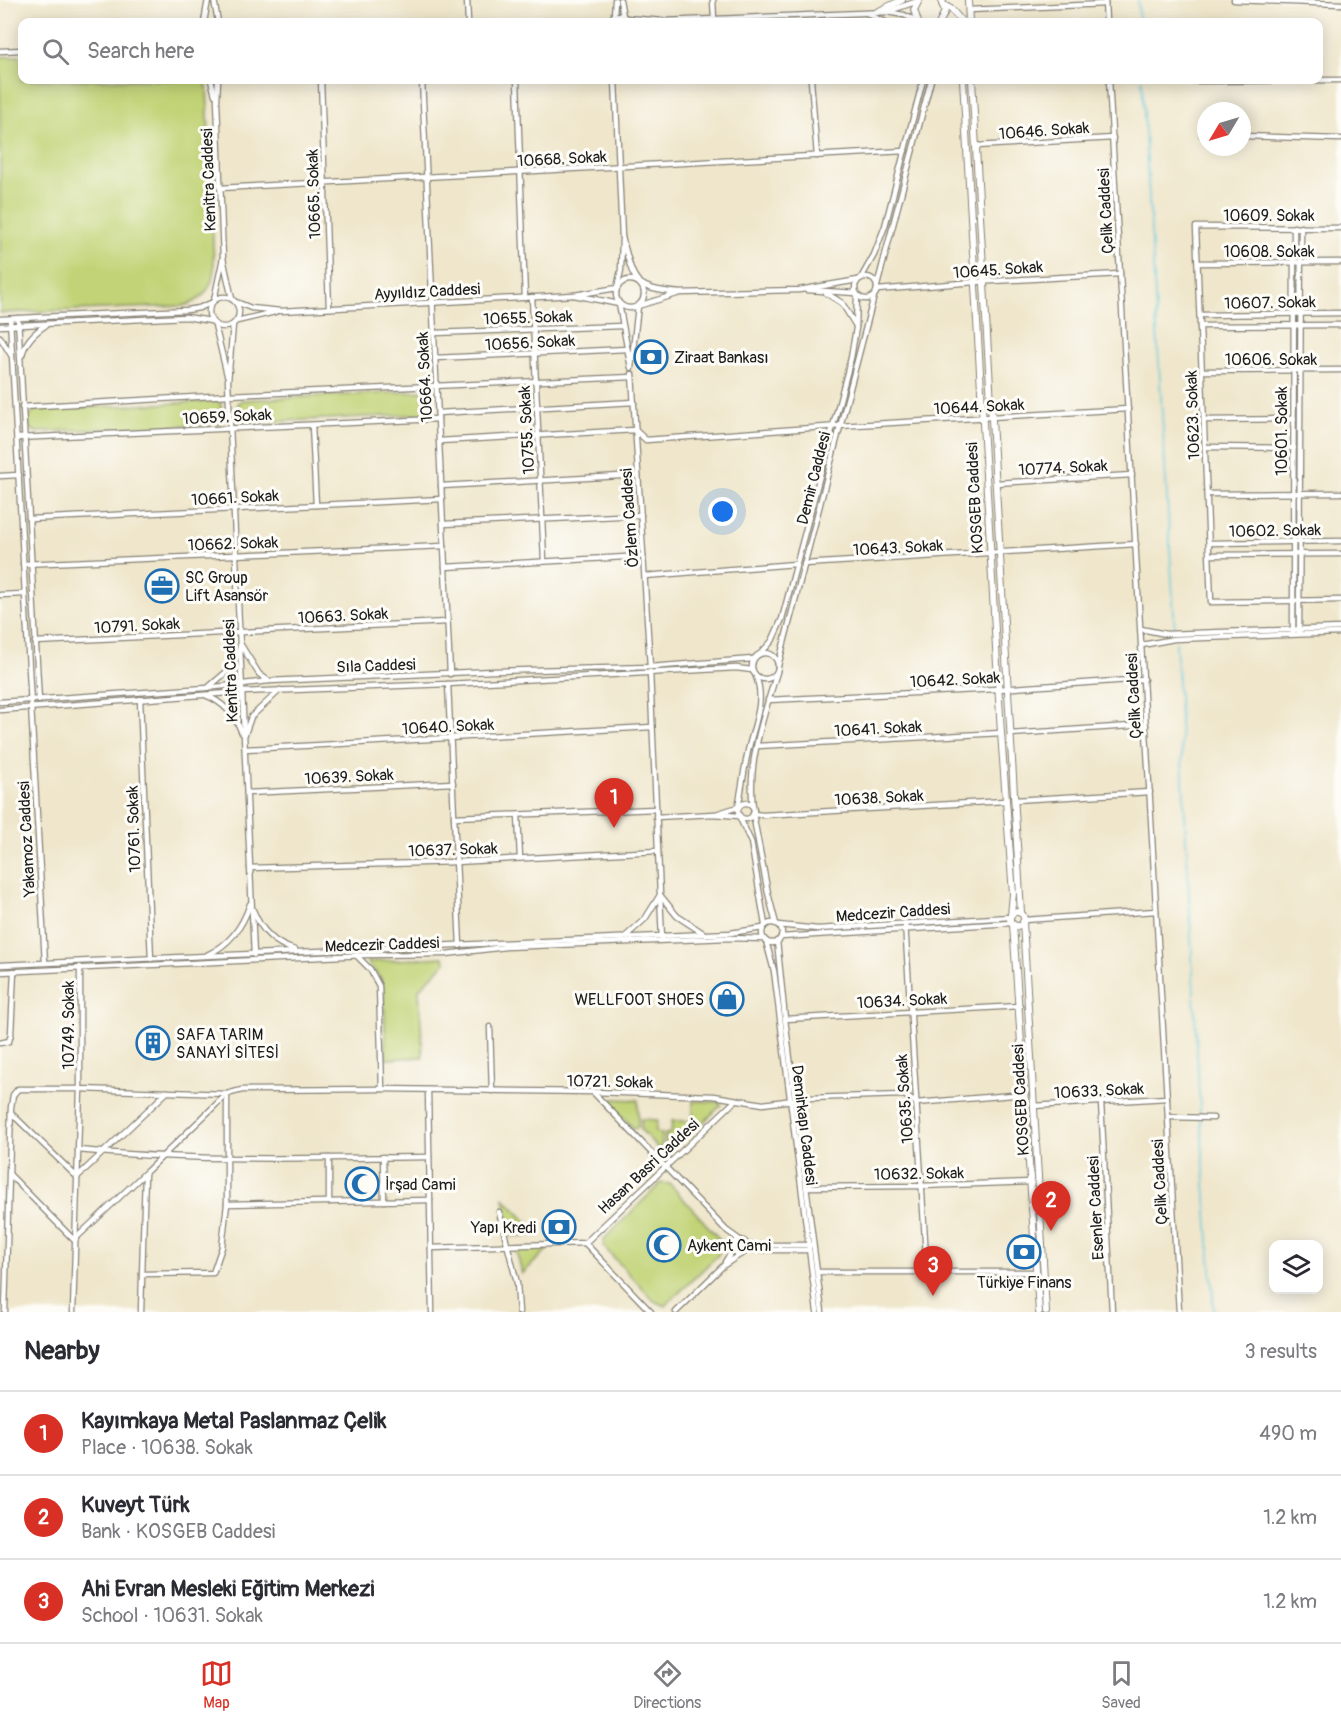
<!DOCTYPE html>
<html lang="en">
<head>
<meta charset="utf-8">
<style>
  :root { --surface:#fff; --page:#f2f2f3; --text:#2b2b33; --muted:#7c7c81; --line:#e1e1e2; --accent:#d93025 }
  body { margin:0; font-family:Pangolin,sans-serif; background:var(--page); color:var(--text) }
  .controls { position:absolute; right:18px; bottom:18px; display:grid; overflow:hidden; border-radius:12px; box-shadow:0 3px 15px #0003 }
  .controls button { width:54px; height:54px; display:grid; place-items:center; padding:0; border:0; border-bottom:2px solid var(--line); background:var(--surface); color:var(--text); font:30px sans-serif }
  .compass { position:absolute; left:1197px; top:102px; width:54px; height:54px; border-radius:50%; background:var(--surface); box-shadow:0 3px 15px #0003; rotate:232deg }
  .you { position:absolute; left:723px; top:512px; width:21px; height:21px; margin:-15px; border:4px solid #fff; border-radius:50%; background:#1a73e8; box-shadow:0 0 0 9px #1a73e833 }
  .badge { display:grid; place-items:center; width:39px; height:39px; border-radius:50%; background:var(--accent); color:#fff; font-size:20px; font-weight:700 }
  .pin { position:absolute; translate:-50% -50px; filter:drop-shadow(0 2px 3px #0008) }
  .pin::after { content:''; position:absolute; top:32px; width:21px; height:18px; background:inherit; clip-path:polygon(0 0,100% 0,50% 100%) }
  .list { margin:0; padding:0; list-style:none }
  h2 { display:flex; justify-content:space-between; align-items:center; height:78px; margin:0; padding:0 24px; font-size:26px }
  h2 small { font-size:20px; font-weight:400; color:var(--muted) }
  .list li { display:grid; grid-template-columns:39px 1fr auto; gap:18px; align-items:center; box-sizing:border-box; height:84px; padding:0 24px; border-top:2px solid var(--line) }
  .list b { display:block; font-size:22px; white-space:nowrap }
  .list p { margin:0; font-size:20px; white-space:nowrap; color:var(--muted) }
  .list em { font-size:20px; font-style:normal; color:var(--muted) }
  .icon { flex:none; width:33px; height:33px; fill:none; stroke:currentColor; stroke-width:2; stroke-linecap:round; stroke-linejoin:round }
  .map { position:relative; flex:none; width:1341px; height:1312px; overflow:hidden }
  .search { position:absolute; background:var(--surface); box-shadow:0 3px 15px #0003; left:18px; right:18px; top:18px; height:66px; display:flex; align-items:center; gap:15px; box-sizing:border-box; padding:0 21px; border-radius:12px; color:var(--muted); font-size:22px }
  .sheet { height:330px; background:var(--surface) }
  nav { display:flex; justify-content:space-around; align-items:center; box-sizing:border-box; height:84px; border-top:2px solid var(--line); background:var(--surface); font-size:16px; color:var(--muted) }
  nav a { display:grid; justify-items:center; gap:3px }
  nav .on { color:var(--accent) }
  .map>svg:first-child { display:block }
  .green { fill:#c1d376; stroke:#6e7849; stroke-width:1.5 }
  .lines { fill:none; stroke-linecap:round; stroke-linejoin:round }
  .stream { stroke:#60c7dc; stroke-width:1.5 }
  .minor-casing { stroke:#868174; stroke-width:7 }
  .major-casing { stroke:#868174; stroke-width:8 }
  .minor { stroke:#fff; stroke-width:4.5 }
  .major { stroke:#fff; stroke-width:6 }
  .labels { text-anchor:middle; stroke-width:6; stroke-linejoin:round; paint-order:stroke }
  .street-label { font-size:16px; fill:#1c1c1c; stroke:#fdfcf7 }
  .poi-label { font-size:16px; fill:#1c1c1c; stroke:#fdfcf7; text-anchor:start }
</style>
</head>
<body>
<div class="map">
<svg width="1341" height="1312" viewBox="0 0 1341 1312">
  <rect width="100%" height="100%" fill="#fdfcf7"/>
  <filter id="ink" filterUnits="userSpaceOnUse"><feTurbulence type="fractalNoise" baseFrequency=".0167" numOctaves="2"/><feDisplacementMap in="SourceGraphic" scale="12" xChannelSelector="R" yChannelSelector="G"/><feConvolveMatrix kernelMatrix="1 2 1 2 8 2 1 2 1" color-interpolation-filters="sRGB"/></filter>
  <filter id="wash" filterUnits="userSpaceOnUse"><feTurbulence type="fractalNoise" baseFrequency=".008" numOctaves="4" result="noise"/><feDisplacementMap in="SourceGraphic" scale="24" xChannelSelector="R" yChannelSelector="G"/><feGaussianBlur stdDeviation="1.35" result="paint"/><feColorMatrix in="noise" values="0 0 0 0 0 0 0 0 0 0 0 0 0 0 0 0 0 1.4 0 .05"/><feComposite in="paint" operator="in"/></filter>
  <g filter="url(#wash)">
    <rect width="100%" height="100%" fill="#efe6cb"/>
    <g class="green">
      <path d="M22,56V80H202L207,86L214,268C213,288 202,302 182,306L0,313V57Z"/>
      <path d="M427,391L431,394L432,411L428,414L243,423L239,420L238,404L242,400Z"/>
      <path d="M218,401L221,404V421L219,424L36,432L29,428L28,418L35,410Z"/>
      <path d="M443,957L446,962L419,989L423,1057L386,1059L384,990L382,980L367,962Z"/>
      <path d="M614,1099L638,1100V1127L634,1129L612,1105V1100Z"/>
      <path d="M693,1101L720,1102L721,1105L696,1130L692,1129L672,1148L670,1155L665,1157V1134L671,1133L672,1121H691L693,1118Z"/>
      <path d="M641,1119L657,1120L656,1132L662,1134L661,1156L657,1152L658,1148L641,1130Z"/>
      <path d="M661,1183L670,1184L722,1242L718,1255L665,1306L654,1301L603,1246L604,1239Z"/>
      <path d="M504,1198L540,1235L511,1236Z"/>
      <path d="M516,1249H548L522,1274Z"/>
    </g>
    <g class="lines">
      <g class="stream">
        <path d="M1138,0L1139,22"/>
        <path d="M1142,80L1175,631"/>
        <path d="M1176,642L1200,1111L1214,1312"/>
      </g>
    </g>
  </g>
  <g filter="url(#ink)">
    <g class="lines">
      <g class="minor-casing">
        <g id="minor">
          <path d="M214,0L218,22"/>
          <path d="M467,0L468,22"/>
          <path d="M620,0L623,16"/>
          <path d="M713,0L714,19"/>
          <path d="M1105,0L1106,22"/>
          <path d="M1234,0L1341,4"/>
          <path d="M969,10L1105,4"/>
          <path d="M889,11L918,1"/>
          <path d="M868,14L885,22"/>
          <path d="M614,16L615,0"/>
          <path d="M626,18L664,21L887,12L904,15L917,21"/>
          <path d="M204,22L208,0"/>
          <path d="M598,22L610,20"/>
          <path d="M609,22L614,16C620,14 626,16 629,22"/>
          <path d="M0,51L22,50"/>
          <path d="M211,80L215,95"/>
          <path d="M321,80L329,308"/>
          <path d="M422,80L450,674"/>
          <path d="M517,80L525,298"/>
          <path d="M615,80L622,237"/>
          <path d="M811,80L817,156"/>
          <path d="M1109,80L1179,1312"/>
          <path d="M1191,81L1341,80"/>
          <path d="M1202,135H1206"/>
          <path d="M1242,136L1341,139"/>
          <path d="M976,146L1113,138"/>
          <path d="M220,188L905,151"/>
          <path d="M1341,228L1196,227L1211,602L1341,600"/>
          <path d="M622,237C635,283 631,288 680,293L638,306L631,368L619,304L574,295L617,288L621,270Z"/>
          <path d="M223,258L232,299"/>
          <path d="M1198,263L1341,262"/>
          <circle cx="866" cy="288" r="11"/>
          <path d="M861,278L874,255L885,226L923,80"/>
          <circle cx="630" cy="294" r="14"/>
          <path d="M877,286L931,80"/>
          <path d="M807,290L856,293"/>
          <path d="M877,290L975,282L1120,274"/>
          <path d="M680,293L799,290L858,280"/>
          <path d="M826,293L842,303L856,326"/>
          <circle cx="224" cy="312" r="15"/>
          <path d="M532,297L544,561"/>
          <path d="M214,300L223,258L217,100L218,80"/>
          <path d="M236,302L251,308L281,311L574,295"/>
          <path d="M1200,315L1341,313"/>
          <path d="M18,318L39,701"/>
          <path d="M0,319L187,310L199,308L211,303"/>
          <path d="M10,319L45,963"/>
          <path d="M237,321L275,312"/>
          <path d="M215,325L227,375"/>
          <path d="M233,325L228,381L254,955"/>
          <path d="M0,326L186,317L211,321"/>
          <path d="M1200,326L1341,325"/>
          <path d="M434,333L622,326"/>
          <path d="M0,337L11,355"/>
          <path d="M22,355C25,342 35,332 46,325"/>
          <path d="M435,358L627,349"/>
          <path d="M1202,371L1341,370"/>
          <path d="M632,374L650,667"/>
          <path d="M22,407L229,395L632,377"/>
          <path d="M438,413L634,402"/>
          <path d="M1204,420L1294,419"/>
          <path d="M312,425L316,505"/>
          <path d="M17,438L438,419"/>
          <path d="M439,441L635,430L646,440L839,426L1128,409"/>
          <path d="M1205,447L1294,448"/>
          <path d="M0,476L19,475"/>
          <path d="M996,483L1132,475"/>
          <path d="M441,486L638,475"/>
          <path d="M1207,494L1341,493"/>
          <path d="M29,519L442,499"/>
          <path d="M443,524L641,515"/>
          <path d="M1209,543L1341,541"/>
          <path d="M1210,555L1341,554"/>
          <path d="M23,564L444,546"/>
          <path d="M804,564L1136,544"/>
          <path d="M445,567L643,556"/>
          <path d="M645,576L795,564"/>
          <path d="M0,595L25,594"/>
          <path d="M1141,629L1166,634L1341,628"/>
          <path d="M1293,634L1294,227"/>
          <path d="M1299,634L1301,227"/>
          <path d="M35,642L447,622"/>
          <path d="M1142,645L1174,639L1341,633"/>
          <circle cx="765" cy="666" r="13"/>
          <path d="M761,653L772,641L782,619L851,358L856,328L857,295"/>
          <path d="M778,666L874,296"/>
          <path d="M650,672L662,939"/>
          <path d="M448,684L460,946"/>
          <path d="M210,686L231,668L241,645L259,674L269,681"/>
          <path d="M205,695C223,702 235,715 242,733"/>
          <path d="M140,699L151,959"/>
          <path d="M768,700L998,689L1144,679"/>
          <path d="M0,702L206,688L269,681L493,671L650,667L753,659"/>
          <path d="M0,710L242,692L448,684L736,668L752,670"/>
          <path d="M245,734L251,717L280,690"/>
          <path d="M1010,734L1146,725"/>
          <path d="M757,746L1001,733"/>
          <path d="M245,749L652,727"/>
          <path d="M247,793L453,783"/>
          <path d="M1015,800L1150,792"/>
          <circle cx="746" cy="811" r="8"/>
          <path d="M753,807C747,762 764,715 777,672"/>
          <path d="M716,814L738,807C742,788 744,769 748,751C753,727 766,701 756,677"/>
          <path d="M518,815L520,858"/>
          <path d="M454,817L656,809"/>
          <path d="M656,817L714,814L739,816L751,842L765,925"/>
          <path d="M250,868L456,862L658,851"/>
          <path d="M253,910C261,931 274,944 295,950"/>
          <path d="M1024,920L1156,911"/>
          <path d="M905,923L927,1272"/>
          <circle cx="772" cy="933" r="10"/>
          <path d="M776,924L768,893L753,814L763,815L1005,801"/>
          <path d="M778,925L818,929L1010,917"/>
          <path d="M626,936L645,919L660,895L677,916L703,933"/>
          <path d="M781,937L1011,923"/>
          <path d="M766,941L774,971L817,1312"/>
          <path d="M777,941L785,1019L822,1312"/>
          <path d="M207,955C229,945 243,926 250,904"/>
          <path d="M357,956L370,969L379,986L382,1089"/>
          <path d="M0,965L730,933L763,928"/>
          <path d="M80,967V1089L227,1094L145,1173L141,1312"/>
          <path d="M0,972L365,955L446,954L506,947L728,938L764,939"/>
          <path d="M785,1019L1020,1006"/>
          <path d="M490,1027L492,1091"/>
          <path d="M0,1043L9,1041L11,1034L14,971"/>
          <path d="M428,1090L432,1312"/>
          <path d="M593,1092L726,1230L740,1240"/>
          <path d="M1101,1102L1112,1312"/>
          <path d="M1033,1106L1167,1098"/>
          <path d="M11,1113L77,1177L167,1092"/>
          <path d="M1168,1117L1213,1118"/>
          <path d="M78,1150C195,1162 312,1158 429,1157"/>
          <path d="M383,1157L384,1201"/>
          <path d="M329,1158V1202"/>
          <path d="M10,1175L74,1240L145,1173"/>
          <path d="M806,1187L921,1186L1032,1182"/>
          <path d="M227,1204L430,1200"/>
          <path d="M499,1212L517,1283L519,1312"/>
          <circle cx="740" cy="1247" r="7"/>
          <path d="M585,1243L651,1312"/>
          <path d="M747,1245H811"/>
          <path d="M431,1248L585,1243L735,1101"/>
          <path d="M746,1250H809"/>
          <path d="M725,1262L734,1248"/>
          <path d="M817,1272H1037"/>
          <path d="M142,1274L213,1273L222,1247L227,1204V1094L242,1090L382,1089L593,1092L714,1096L763,1104L808,1098L904,1095L916,1103L1025,1094"/>
          <path d="M5,1312L11,1107L13,1095L18,1089H80L73,1312"/>
          <path d="M676,1312L724,1265L741,1254"/>
        </g>
      </g>
      <g class="major-casing">
        <g id="major">
          <path d="M943,0L942,4L951,9L962,22"/>
          <path d="M968,0L969,22"/>
          <path d="M877,12L902,0"/>
          <path d="M918,22L914,10L919,0"/>
          <path d="M940,22L945,11L942,3"/>
          <path d="M963,80L1001,733L1013,894L1011,915"/>
          <path d="M972,80L1021,913"/>
          <circle cx="1017" cy="919" r="7"/>
          <path d="M1023,922L1046,1312"/>
          <path d="M1013,924L1039,1312"/>
        </g>
      </g>
      <use href="#minor" class="minor"/>
      <use href="#major" class="major"/>
    </g>
  </g>
  <defs>
    <g id="bank-ring" transform="scale(1.725)"><circle r="9.5" fill="#fdfcf7" stroke="#1f6fb2" stroke-width="1.5"/><path d="M-6-4H6V4H-6ZM0-2.3a2.3 2.3 0 1 0 0 4.6a2.3 2.3 0 1 0 0-4.6Z" fill="#1f6fb2"/></g>
    <g id="office-ring" transform="scale(1.725)"><circle r="9.5" fill="#fdfcf7" stroke="#1f6fb2" stroke-width="1.5"/><path d="M-6-3h4V-5.5h4V-3h4V5H-6ZM-1-4.5V-3h2v-1.5ZM-6 0V1H6V0Z" fill="#1f6fb2"/></g>
    <g id="shop-ring" transform="scale(1.725)"><circle r="9.5" fill="#fdfcf7" stroke="#1f6fb2" stroke-width="1.5"/><path d="M-5-2.5h2.3a2.7 3.5 0 0 1 5.4 0H5L5.5 6h-11ZM-1.5-2.5h3a1.5 2.3 0 0 0-3 0Z" fill="#1f6fb2"/></g>
    <g id="building-ring" transform="scale(1.725)"><circle r="9.5" fill="#fdfcf7" stroke="#1f6fb2" stroke-width="1.5"/><path d="M-4-6H4V6H1V3H-1V6H-4ZM-2.5-4.3h1.7v1.8h-1.7ZM.8-4.3h1.7v1.8H.8ZM-2.5-1h1.7V.8h-1.7ZM.8-1h1.7V.8H.8Z" fill="#1f6fb2"/></g>
    <g id="mosque-ring" transform="scale(1.725)"><circle r="9.5" fill="#fdfcf7" stroke="#1f6fb2" stroke-width="1.5"/><path d="M3.5-4.9A6 6 0 1 0 3.5 4.9A5 5 0 1 1 3.5-4.9Z" fill="#1f6fb2"/></g>
  </defs>
  <g fill-rule="evenodd">
    <use href="#bank-ring" x="651" y="357"/>
    <use href="#office-ring" x="162" y="586"/>
    <use href="#shop-ring" x="727" y="999"/>
    <use href="#building-ring" x="153" y="1043"/>
    <use href="#mosque-ring" x="362" y="1184"/>
    <use href="#bank-ring" x="559" y="1227"/>
    <use href="#mosque-ring" x="664" y="1245"/>
    <use href="#bank-ring" x="1024" y="1252"/>
  </g>
  <g class="labels">
    <g class="street-label">
      <text transform="translate(1044 130) rotate(-4)" y="6">10646. Sokak</text>
      <text transform="translate(562 158) rotate(-3)" y="6">10668. Sokak</text>
      <text transform="translate(208 180) rotate(-92)" y="6">Kenitra Caddesi</text>
      <text transform="translate(313 194) rotate(-92)" y="6">10665. Sokak</text>
      <text transform="translate(1105 211) rotate(-93)" y="6">Çelik Caddesi</text>
      <text x="1269" y="221">10609. Sokak</text>
      <text x="1269" y="257">10608. Sokak</text>
      <text transform="translate(998 269) rotate(-4)" y="6">10645. Sokak</text>
      <text transform="translate(427 291) rotate(-3)" y="6">Ayyıldız Caddesi</text>
      <text transform="translate(1270 302) rotate(-1)" y="6">10607. Sokak</text>
      <text transform="translate(528 317) rotate(-2)" y="6">10655. Sokak</text>
      <text transform="translate(530 342) rotate(-3)" y="6">10656. Sokak</text>
      <text x="1271" y="365">10606. Sokak</text>
      <text transform="translate(424 377) rotate(-93)" y="6">10664. Sokak</text>
      <text transform="translate(979 406) rotate(-3)" y="6">10644. Sokak</text>
      <text transform="translate(1192 415) rotate(-92)" y="6">10623. Sokak</text>
      <text transform="translate(227 416) rotate(-3)" y="6">10659. Sokak</text>
      <text transform="translate(526 430) rotate(-93)" y="6">10755. Sokak</text>
      <text transform="translate(1281 431) rotate(-90)" y="6">10601. Sokak</text>
      <text transform="translate(1063 467) rotate(-3)" y="6">10774. Sokak</text>
      <text transform="translate(813 478) rotate(-76)" y="6">Demir Caddesi</text>
      <text transform="translate(235 497) rotate(-3)" y="6">10661. Sokak</text>
      <text transform="translate(974 498) rotate(-93)" y="6">KOSGEB Caddesi</text>
      <text transform="translate(629 518) rotate(-94)" y="6">Özlem Caddesi</text>
      <text transform="translate(1275 530) rotate(-1)" y="6">10602. Sokak</text>
      <text transform="translate(233 543) rotate(-2)" y="6">10662. Sokak</text>
      <text transform="translate(898 547) rotate(-3)" y="6">10643. Sokak</text>
      <text transform="translate(343 615) rotate(-3)" y="6">10663. Sokak</text>
      <text transform="translate(137 625) rotate(-3)" y="6">10791. Sokak</text>
      <text transform="translate(376 665) rotate(-2)" y="6">Sıla Caddesi</text>
      <text transform="translate(230 671) rotate(-92)" y="6">Kenitra Caddesi</text>
      <text transform="translate(955 679) rotate(-3)" y="6">10642. Sokak</text>
      <text transform="translate(1133 696) rotate(-93)" y="6">Çelik Caddesi</text>
      <text transform="translate(448 726) rotate(-3)" y="6">10640. Sokak</text>
      <text transform="translate(878 728) rotate(-3)" y="6">10641. Sokak</text>
      <text transform="translate(349 776) rotate(-3)" y="6">10639. Sokak</text>
      <text transform="translate(879 797) rotate(-3)" y="6">10638. Sokak</text>
      <text transform="translate(133 829) rotate(-92)" y="6">10761. Sokak</text>
      <text transform="translate(26 839) rotate(-93)" y="6">Yakamoz Caddesi</text>
      <text transform="translate(453 849) rotate(-2)" y="6">10637. Sokak</text>
      <text transform="translate(893 912) rotate(-4)" y="6">Medcezir Caddesi</text>
      <text transform="translate(382 944) rotate(-2)" y="6">Medcezir Caddesi</text>
      <text transform="translate(902 1000) rotate(-3)" y="6">10634. Sokak</text>
      <text transform="translate(68 1025) rotate(-90)" y="6">10749. Sokak</text>
      <text transform="translate(610 1081) rotate(1)" y="6">10721. Sokak</text>
      <text transform="translate(1099 1090) rotate(-3)" y="6">10633. Sokak</text>
      <text transform="translate(904 1099) rotate(-94)" y="6">10635. Sokak</text>
      <text transform="translate(1020 1100) rotate(-93)" y="6">KOSGEB Caddesi</text>
      <text transform="translate(805 1125) rotate(83)" y="6">Demirkapı Caddesi</text>
      <text transform="translate(648 1166) rotate(-43)" y="6">Hasan Basri Caddesi</text>
      <text transform="translate(919 1173) rotate(-1)" y="6">10632. Sokak</text>
      <text transform="translate(1159 1182) rotate(-93)" y="6">Çelik Caddesi</text>
      <text transform="translate(1095 1208) rotate(-93)" y="6">Esenler Caddesi</text>
    </g>
    <g class="poi-label">
      <text x="674" y="363">Ziraat Bankası</text>
      <text x="185" y="583">SC Group<tspan x="185" dy="18">Lift Asansör</tspan></text>
      <text x="704" y="1005" text-anchor="end">WELLFOOT SHOES</text>
      <text x="176" y="1040">SAFA TARIM<tspan x="176" dy="18">SANAYİ SİTESİ</tspan></text>
      <text x="385" y="1190">İrşad Cami</text>
      <text x="536" y="1233" text-anchor="end">Yapı Kredi</text>
      <text x="687" y="1251">Aykent Cami</text>
      <text x="1024" y="1288" text-anchor="middle">Türkiye Finans</text>
    </g>
  </g>
</svg>
<div class="controls">
<button><svg class="icon" aria-label="layers" viewBox="0 0 24 24"><path d="M12 4l9 5-9 5-9-5zM3 14l9 5 9-5"/></svg></button>
</div>
<svg class="compass" viewBox="-18 -18 36 36"><path d="M0-13l5 13h-10z" fill="#e53935"/><path d="M0 13l5-13h-10z" fill="#7c7c81"/></svg>
<div class="you"></div>
<div class="pin badge" style="left:614px;top:828px">1</div>
<div class="pin badge" style="left:1051px;top:1231px">2</div>
<div class="pin badge" style="left:933px;top:1296px">3</div>
<div class="search"><svg class="icon" aria-label="search" viewBox="0 0 24 24"><circle cx="10" cy="10" r="6"/><path d="M15 15l6 6"/></svg>Search here</div>
</div>
<section class="sheet">
<h2>Nearby<small>3 results</small></h2>
<ul class="list">
<li><span class="badge">1</span><div><b>Kayımkaya Metal Paslanmaz Çelik</b><p>Place · 10638. Sokak</p></div><em>490 m</em></li>
<li><span class="badge">2</span><div><b>Kuveyt Türk</b><p>Bank · KOSGEB Caddesi</p></div><em>1.2 km</em></li>
<li><span class="badge">3</span><div><b>Ahi Evran Mesleki Eğitim Merkezi</b><p>School · 10631. Sokak</p></div><em>1.2 km</em></li>
</ul>
</section>
<nav>
<a class="on"><svg class="icon" aria-label="map" viewBox="0 0 24 24"><path d="M3 6l6-2 6 2 6-2v14l-6 2-6-2-6 2zM9 4v14M15 6v14"/></svg>Map</a>
<a><svg class="icon" aria-label="directions" viewBox="0 0 24 24"><path d="M12 3l9 9-9 9-9-9zM9 14v-3h6M13 9l2 2-2 2"/></svg>Directions</a>
<a><svg class="icon" aria-label="saved" viewBox="0 0 24 24"><path d="M7 4h10v16l-5-4-5 4z"/></svg>Saved</a>
</nav>
</body>
</html>
